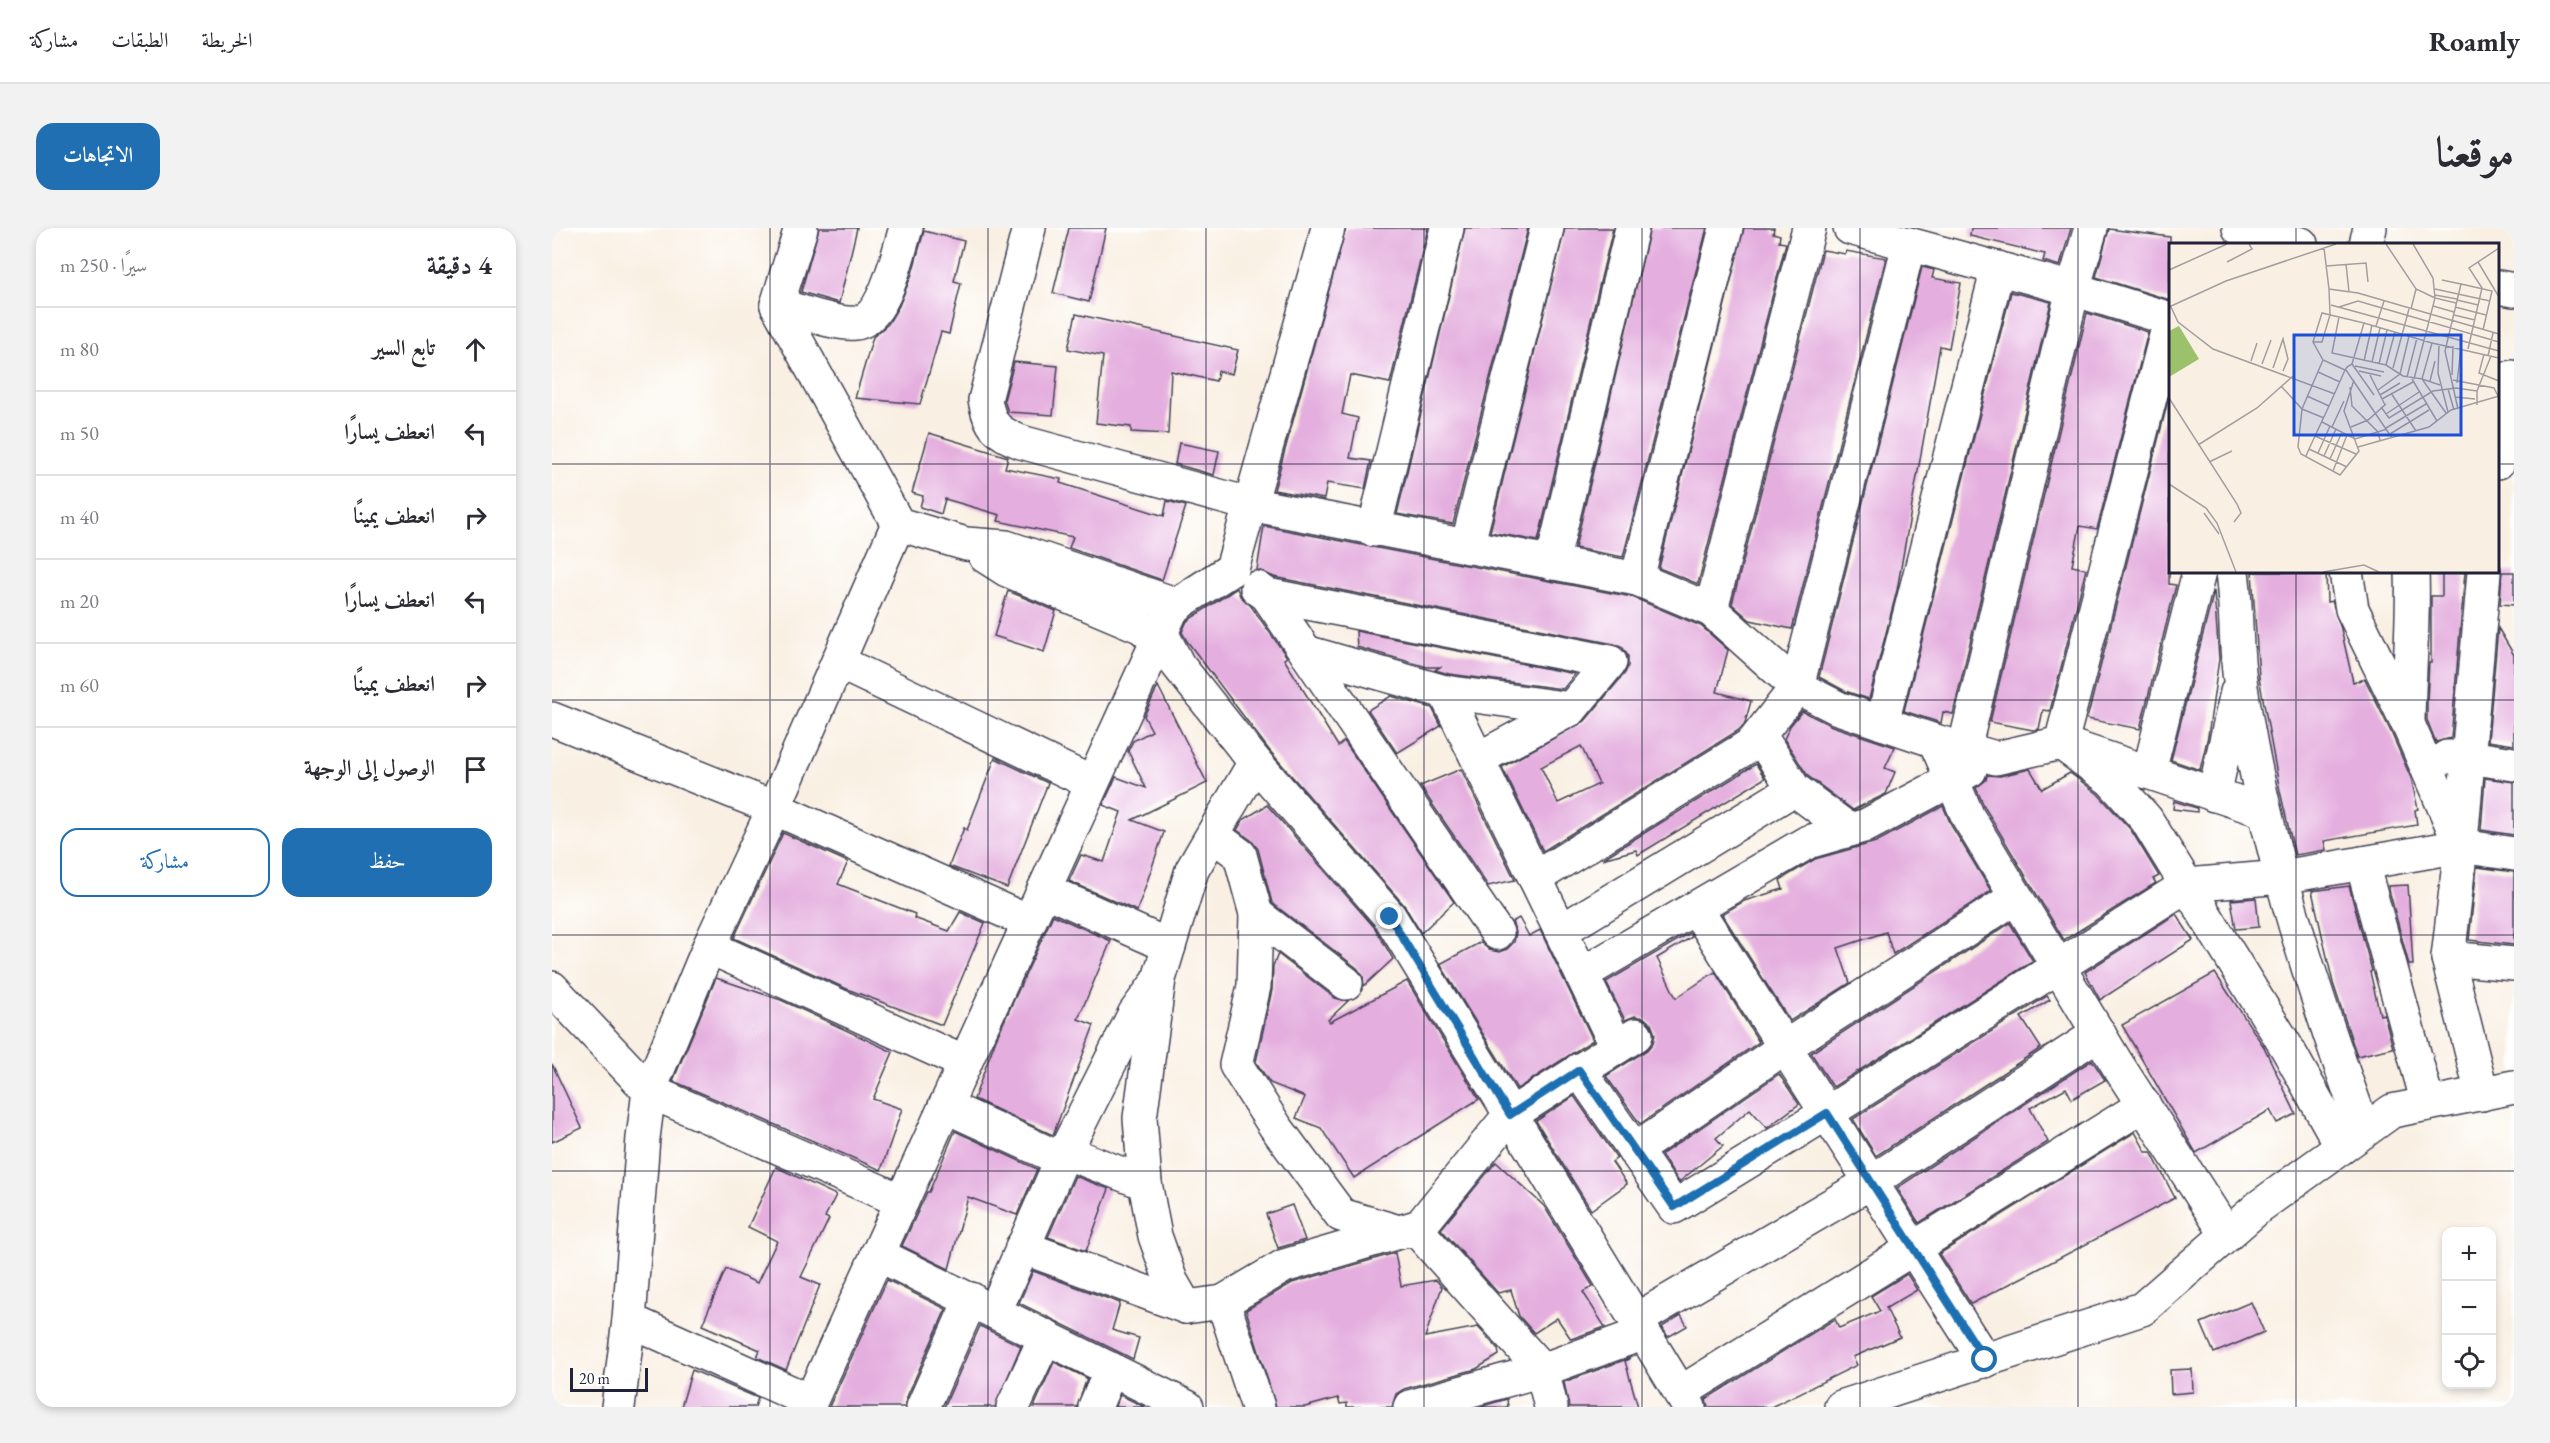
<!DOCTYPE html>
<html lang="ar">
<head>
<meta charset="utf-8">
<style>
  :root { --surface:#fff; --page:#f2f2f3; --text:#2b2b33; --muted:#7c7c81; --line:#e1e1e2; --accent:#1f6fb2 }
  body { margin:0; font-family:"EB Garamond",Amiri,serif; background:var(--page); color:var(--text); direction:rtl }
  .controls { position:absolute; right:18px; bottom:18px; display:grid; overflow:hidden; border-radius:12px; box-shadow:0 3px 9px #0003 }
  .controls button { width:54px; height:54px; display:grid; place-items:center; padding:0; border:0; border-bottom:2px solid var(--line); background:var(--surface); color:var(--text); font:30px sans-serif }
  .scale { position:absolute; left:18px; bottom:15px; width:78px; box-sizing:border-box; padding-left:6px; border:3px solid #22223b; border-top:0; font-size:16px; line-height:21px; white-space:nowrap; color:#22223b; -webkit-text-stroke:4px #fff; paint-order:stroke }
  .stop { position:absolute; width:18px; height:18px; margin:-14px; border:4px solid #1f6fb2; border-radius:50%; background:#fff }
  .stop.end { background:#1f6fb2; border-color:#fff; box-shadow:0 2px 6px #0008 }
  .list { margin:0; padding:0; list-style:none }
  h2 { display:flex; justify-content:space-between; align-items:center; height:78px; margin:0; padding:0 24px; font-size:26px }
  h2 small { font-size:20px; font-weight:400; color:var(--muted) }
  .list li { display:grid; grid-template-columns:39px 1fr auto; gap:18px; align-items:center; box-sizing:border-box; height:84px; padding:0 24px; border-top:2px solid var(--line) }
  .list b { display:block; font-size:22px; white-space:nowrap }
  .list em { font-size:20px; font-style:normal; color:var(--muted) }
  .actions { display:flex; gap:12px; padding:18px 24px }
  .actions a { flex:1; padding:14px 0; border:2px solid var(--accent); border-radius:18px; text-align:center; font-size:21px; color:var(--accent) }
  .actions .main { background:var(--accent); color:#fff }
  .icon { flex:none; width:33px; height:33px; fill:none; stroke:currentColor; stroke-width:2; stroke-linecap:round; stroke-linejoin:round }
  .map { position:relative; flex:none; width:1962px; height:1179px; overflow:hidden; direction:ltr; border-radius:18px }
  header { display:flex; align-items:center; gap:36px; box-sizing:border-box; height:84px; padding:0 30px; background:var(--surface); border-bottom:2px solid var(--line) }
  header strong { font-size:28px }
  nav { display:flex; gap:33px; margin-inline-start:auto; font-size:21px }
  .intro { display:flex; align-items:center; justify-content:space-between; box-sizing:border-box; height:144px; padding:0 36px }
  h1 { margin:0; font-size:42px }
  .button { padding:15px 27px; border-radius:18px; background:var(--accent); color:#fff; font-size:21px; font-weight:700 }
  main { display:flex; gap:36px; padding:0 36px }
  aside { flex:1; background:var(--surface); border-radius:18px; box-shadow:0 3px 9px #0003 }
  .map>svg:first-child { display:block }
  .building { fill:#e4aede; fill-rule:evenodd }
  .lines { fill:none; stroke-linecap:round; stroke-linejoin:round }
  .minor-casing { stroke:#424154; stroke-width:36 }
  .minor { stroke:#fff; stroke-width:33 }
  .route { stroke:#1f6fb2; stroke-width:8 }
  .grid { fill:none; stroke:#22223b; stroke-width:1.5; stroke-opacity:0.55 }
  .inset-road { fill:none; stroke:#a39ea0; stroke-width:1.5 }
  .view { fill:#1d4ed8; fill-opacity:0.15; stroke:#1d4ed8; stroke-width:3 }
  .inset-edge { fill:none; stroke:#22223b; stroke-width:3 }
</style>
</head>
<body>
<header>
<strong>Roamly</strong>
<nav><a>الخريطة</a><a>الطبقات</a><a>مشاركة</a></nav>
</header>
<div class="intro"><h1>موقعنا</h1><a class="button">الاتجاهات</a></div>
<main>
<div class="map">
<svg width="1962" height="1179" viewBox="0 0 1962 1179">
  <rect width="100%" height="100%" fill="#fff"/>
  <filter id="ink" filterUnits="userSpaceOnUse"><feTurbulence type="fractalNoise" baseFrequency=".0167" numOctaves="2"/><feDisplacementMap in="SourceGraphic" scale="12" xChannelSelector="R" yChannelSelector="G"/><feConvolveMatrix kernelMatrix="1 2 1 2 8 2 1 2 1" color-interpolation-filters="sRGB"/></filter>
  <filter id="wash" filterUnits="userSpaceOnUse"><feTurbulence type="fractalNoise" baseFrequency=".008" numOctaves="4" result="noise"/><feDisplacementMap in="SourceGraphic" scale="24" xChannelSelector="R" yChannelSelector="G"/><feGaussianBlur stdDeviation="1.35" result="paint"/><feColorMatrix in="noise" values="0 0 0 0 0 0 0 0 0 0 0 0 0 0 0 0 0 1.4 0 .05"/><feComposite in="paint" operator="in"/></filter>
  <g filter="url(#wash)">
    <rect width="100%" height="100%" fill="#f9f0e3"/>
    <g id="blocks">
      <g class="building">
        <path d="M267,0H305L287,75L249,64Z"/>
        <path d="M517,0H554L537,74L501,65Z"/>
        <path d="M794,0H876L838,155L798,147L790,186L806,190L798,230L819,233L813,261L775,255L772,271L722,262Z"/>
        <path d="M913,0H976L901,296L845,286Z"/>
        <path d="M1013,0H1061L986,313L938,304Z"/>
        <path d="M1098,0H1155L1071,329L1023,320Z"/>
        <path d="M1192,0H1222L1221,5L1228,7L1227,14L1234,15L1146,356L1107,340Z"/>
        <path d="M1419,0H1519L1508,38L1491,33L1493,26L1418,8Z"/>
        <path d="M1557,1L1618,9V72L1544,49Z"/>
        <path d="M372,3L412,13L402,53L409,55L397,106L389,104L368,176L303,170L321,109L336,96L347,78L360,46Z"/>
        <path d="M1271,22L1293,26L1294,23L1334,30L1240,401L1198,392L1180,376Z"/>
        <path d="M1370,39L1382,42L1380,50L1409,55L1397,120L1388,118L1345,362L1317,471L1293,463L1267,449Z"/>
        <path d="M1459,64L1499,74L1401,486L1391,484L1389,495L1352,483Z"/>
        <path d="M1535,85L1596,104L1545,301L1528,298L1520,338L1534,341L1498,483L1491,482L1487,501L1481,502L1438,494Z"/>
        <path d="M524,86L686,122L680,146L666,143L664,153L619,143L616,206L579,204V199L544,195L551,128L516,121Z"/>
        <path d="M462,134L506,138L501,187L456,184L452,172Z"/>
        <path d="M1618,165L1617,356L1624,357L1588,501L1535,491Z"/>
        <path d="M377,205L456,229L453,240L509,251L508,255L612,288L615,273L634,278L610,352L517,320L521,309L446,293L448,287L393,271L389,286L368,279L371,268L360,265Z"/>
        <path d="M627,215L667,223L662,247L623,236Z"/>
        <path d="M712,298L1080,369L1149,398L1176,422L1165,464L1199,473L1193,495L1187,502L991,623L950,539L1033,493L1073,445L1076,438V428L1071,420L1062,416L722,349L705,342ZM1029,518L1047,556L1006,575L989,539Z"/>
        <path d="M1700,344H1774L1775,374L1780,373L1789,401L1801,454L1813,451L1839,504L1859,550L1866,581L1863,582L1865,597L1772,613L1774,622L1743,627L1728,563L1707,449Z"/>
        <path d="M1890,344H1913L1899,510L1884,514L1875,492V473L1877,435H1879V368H1890Z"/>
        <path d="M1950,344H1962V377L1948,376Z"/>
        <path d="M685,360L688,368L699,378L735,429L732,431L786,518L792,513L902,674L869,705L852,677L717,522L635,413L630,404L635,393Z"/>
        <path d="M456,363L504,383L492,424L442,408Z"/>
        <path d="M1662,363L1667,431L1656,508L1648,542L1619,532Z"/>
        <path d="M1946,400L1962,427V517L1936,513Z"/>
        <path d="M804,403L1023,446L1011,461L897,446L883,442L888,439H875L805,419Z"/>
        <path d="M606,458L655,555L580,592L612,604L585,683L517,653L529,627L552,634L569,584L551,577L564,549L594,560L576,523L581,513L600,503L592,488Z"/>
        <path d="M839,468L880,480L889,498L845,525L816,482Z"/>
        <path d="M1250,483L1280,498L1343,519L1333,540L1343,544L1334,566L1301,582L1256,548L1232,511L1238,498Z"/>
        <path d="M443,530L496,555L455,660L397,638L412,600L415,602Z"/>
        <path d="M1204,536L1213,550L1086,627L1084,622L1050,631Z"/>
        <path d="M909,541L963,652L936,658L868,558Z"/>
        <path d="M1478,541L1490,561L1518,545L1546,566L1579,602L1607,648L1601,651L1604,655L1512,712L1433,580L1424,560L1434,552L1435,547L1448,548Z"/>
        <path d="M1933,550L1962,554V607L1929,602Z"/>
        <path d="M1622,573L1645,580V584L1621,581Z"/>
        <path d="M715,577L823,700L841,731L812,758L811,748L805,740L720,675L706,621L699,612L685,602L691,592Z"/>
        <path d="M1391,578L1400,599L1439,663L1341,726L1334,704L1286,720L1298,755L1238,793L1170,686L1192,673L1231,661L1228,652L1263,631L1324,614Z"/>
        <path d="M231,605L296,634L286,656L363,686L362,690L397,703L408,684L433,695L390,797L295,761L182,710Z"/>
        <path d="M1925,639L1962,644V717L1917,712Z"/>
        <path d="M1856,657L1861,737H1857L1836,658Z"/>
        <path d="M1797,658L1820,743L1818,744L1828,787L1832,786L1841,820L1805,828L1781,755L1760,663Z"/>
        <path d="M1704,670L1707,699L1684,701L1679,672Z"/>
        <path d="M1624,686L1641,712L1548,772L1533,744Z"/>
        <path d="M501,687L559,713L526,791L542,797L501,907L422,871L444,811Z"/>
        <path d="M967,690L977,708L988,702L1041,812L965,861L888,736L929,714L937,722L947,724L955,721L962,714L964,704L960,694Z"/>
        <path d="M1458,695L1481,733L1281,859L1259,825Z"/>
        <path d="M1138,705L1140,709L1105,730L1124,770L1163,744L1207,814L1088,896L1054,848L1095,822L1101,815L1103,806L1099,796L1092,790L1083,788L1073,792L1054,754Z"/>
        <path d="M726,726L783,770L796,773L776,792L778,794L855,753L927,871L802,950L769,900L744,890L753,869L718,855L704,834L720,762L721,738Z"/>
        <path d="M1663,745L1712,819L1744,886L1725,895L1718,882L1644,925L1570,797Z"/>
        <path d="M164,750L229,772L341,824L321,871L350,881L329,942L121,853Z"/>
        <path d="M1495,768L1498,772L1469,789L1489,820L1324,928L1301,891Z"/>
        <path d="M1540,832L1553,852L1520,871L1514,860L1478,880L1496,914L1367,995L1345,960Z"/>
        <path d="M0,836L30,900L0,914Z"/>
        <path d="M1227,846L1247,876L1215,900L1198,881L1164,910L1171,918L1127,954L1109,927Z"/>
        <path d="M1022,868L1065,930L1060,934L1075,956L1039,982L984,893Z"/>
        <path d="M403,903L485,941L465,987L416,969L397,1041L350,1018L375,964H377Z"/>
        <path d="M1583,904L1594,924H1599L1623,970L1419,1076L1387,1026Z"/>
        <path d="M944,934L992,978L1041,1058L1031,1064L1053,1099L1019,1111L1005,1090L982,1105L967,1088L959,1062L946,1065L889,1001Z"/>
        <path d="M224,939L284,967L273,989L277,991L249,1049L268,1057L234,1142L205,1129L208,1122L150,1097L174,1041L205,1055L225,1013L196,999Z"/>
        <path d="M523,948L557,961L534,1023L496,1009Z"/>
        <path d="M740,977L753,1012L726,1020L714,986Z"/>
        <path d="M843,1025L849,1058L884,1052L890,1059L873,1109L926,1099L946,1121L947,1127L924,1141L852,1161L844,1166L840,1179H795V1175L788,1176L786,1170L753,1179H724L694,1082L740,1055Z"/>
        <path d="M481,1043L568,1075L560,1102L587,1110L581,1131L467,1075Z"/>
        <path d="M1355,1046L1365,1062L1334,1080L1348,1109L1301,1129L1305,1137L1219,1179H1156L1154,1171L1283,1091L1287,1100L1328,1083L1319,1068Z"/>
        <path d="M335,1052L394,1081L354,1171L353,1179H277Z"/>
        <path d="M1699,1074L1712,1104L1662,1125L1649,1095Z"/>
        <path d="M1129,1087L1135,1098L1116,1109L1110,1099Z"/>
        <path d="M428,1098L469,1118L443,1179H392Z"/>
        <path d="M1078,1130L1073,1133L1086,1179H1017L1012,1154Z"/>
        <path d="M502,1134L535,1150L525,1179H482Z"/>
        <path d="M1640,1141L1641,1164L1619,1166L1618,1142Z"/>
        <path d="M140,1142L206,1170L203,1179H129Z"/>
        <path d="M568,1167L593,1179H563Z"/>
        <path d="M955,1171L956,1179H927Z"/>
      </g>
    </g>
  </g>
  <g filter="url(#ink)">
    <use href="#blocks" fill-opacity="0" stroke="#424154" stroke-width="1.5"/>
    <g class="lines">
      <g class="minor-casing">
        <g id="minor">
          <path d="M249,0L225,77L346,296L414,316L454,319L626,377"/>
          <path d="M477,0L433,172C438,199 445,204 469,214L697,276L1085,351L1159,382L1245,459L1286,480L1383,513L1444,530L1509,515L1618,92"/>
          <path d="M1298,0L1521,61L1618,91"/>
          <path d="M1687,0L1749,16"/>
          <path d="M1814,16L1818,0"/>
          <path d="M1946,59L1962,62"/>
          <path d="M225,77C247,82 282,97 303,95C333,93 346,24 354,0"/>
          <path d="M1946,234L1960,149"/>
          <path d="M822,302L895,0"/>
          <path d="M915,319L995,0"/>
          <path d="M433,328L455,342L590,399L605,413"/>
          <path d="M1000,335L1080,0"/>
          <path d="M1680,344C1685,380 1683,416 1688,452C1710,607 1759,757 1812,903"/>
          <path d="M1794,344L1800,381L1856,496L1909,618L1896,730L1930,866"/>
          <path d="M1085,351L1174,0"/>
          <path d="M705,360L715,367L945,705"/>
          <path d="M715,367L1058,434L1019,481L926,531"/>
          <path d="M1159,382L1257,0"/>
          <path d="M609,404L626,437L703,534L838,689L1137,1179"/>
          <path d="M754,424L893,464L1019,481"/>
          <path d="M286,434L540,555"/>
          <path d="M893,464L1065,819"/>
          <path d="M0,491L222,580L477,694"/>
          <path d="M1856,491C1857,442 1862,393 1860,344"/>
          <path d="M1330,495L1446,40"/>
          <path d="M1208,508L1242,561L1297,602"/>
          <path d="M1383,513L1416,589L1565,836L1675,1007"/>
          <path d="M1412,522L1521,61L1539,0"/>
          <path d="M1895,529H1917L1962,536"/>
          <path d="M703,534L640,642L607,751L588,890L593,955L603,1008L619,1053L634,1079L671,1074L706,1179"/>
          <path d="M1597,544L1647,344"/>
          <path d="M1662,567L1685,464"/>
          <path d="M1712,583L1509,515L1559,552L1594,591L1735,820L1790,919"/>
          <path d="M661,607L688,627L704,686L702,758L684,837L723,898L789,987L847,1004L864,1001L990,1142L999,1179"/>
          <path d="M1909,614L1932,344"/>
          <path d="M1810,635L1876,876"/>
          <path d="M983,650L1200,516L1245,459L1357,16"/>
          <path d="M492,662L617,718"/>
          <path d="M1144,680L1433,1133"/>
          <path d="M704,686L794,755"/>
          <path d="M1009,703L1242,561"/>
          <path d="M157,719L413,835"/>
          <path d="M1896,730L1962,736"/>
          <path d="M1030,746L1256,614L1315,597L1418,542"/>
          <path d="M0,760L97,863L350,973"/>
          <path d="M1027,842L1122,979L1275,885L1635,657L1730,649L1909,618L1962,626"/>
          <path d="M393,878L509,931"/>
          <path d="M1082,923L1233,819L1464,669"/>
          <path d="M513,924L593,955"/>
          <path d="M470,1019L634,1079"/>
          <path d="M325,1026L635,1179"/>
          <path d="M671,1074L732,1038L868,998L958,887L1084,807"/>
          <path d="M443,1083L513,924L583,785L602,759"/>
          <path d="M77,1092L258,1173"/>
          <path d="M1084,1092L1319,954L1547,805"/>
          <path d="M1128,1165L1592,877"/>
          <path d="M66,1179L77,1092L91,910L97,863L157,719L222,580L346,296"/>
          <path d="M256,1179L621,379L680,341L776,0"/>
          <path d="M371,1179L419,1071"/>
          <path d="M461,1179L494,1108"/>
          <path d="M543,1179L559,1141"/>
          <path d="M858,1179L990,1142L1092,1105"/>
          <path d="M1289,1179L1590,1081L1708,978L1840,883L1962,859"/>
        </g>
      </g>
      <use href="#minor" class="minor"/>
    </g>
  </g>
  <g class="lines" filter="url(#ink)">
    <path class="route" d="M838,689L958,887L1027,842L1122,979L1275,885L1433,1132"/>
  </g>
  <path class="grid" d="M218,0V1179M436,0V1179M654,0V1179M872,0V1179M1090,0V1179M1308,0V1179M1526,0V1179M1744,0V16M0,236H1618M1946,236H1962M1744,344V1179M0,472H1962M0,707H1962M0,943H1962"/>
  <g transform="translate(1617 15)">
    <rect width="330" height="330" fill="#f9f0e3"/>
    <path d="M10,83L30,116L0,134V88Z" fill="#9cc16b"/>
    <path class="inset-road" d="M217,1L247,46L266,55L245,136M244,1L264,35L266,55L287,60M155,5L160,46L189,50L330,91M58,19L83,6L80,1M309,19L330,54M177,21L180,49M157,23L197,20L199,39M0,27L58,1M273,37L292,41M266,46L321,58M266,52L288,56M288,57L309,62M162,62L330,108M264,63L285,69M0,64L57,38L167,1M2,64L9,79L44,106L166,151M170,64L189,58L330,99M286,64L317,72M242,66L247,46M285,72L306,77M170,74L163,110L217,122L234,133L253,136L263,100L195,80M207,83L215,58M144,99H153L161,72L160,46M263,100L330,115M270,101L269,130L279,169M299,106L313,45L300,25L330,5M315,111L310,130L330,138M319,113L324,90M154,117L133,166L129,204L132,211L171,232L190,208L175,168L185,137M82,118L88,100M195,118L203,82M203,119L211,85M93,121L102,97M183,121L205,152M210,121L218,87M217,122L226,89M186,123L215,129M104,125L114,96L119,116L114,128M224,125L240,66M177,127L223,195M190,128L212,133M149,129L171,139M201,132L216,162M283,132L284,103M238,134L248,95M243,136L268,178M284,137L325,145L329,153M261,138L266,118M288,140L292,105M271,142L253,136L277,170M112,143L133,166L155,175M181,144L183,163L209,189L211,197M279,146L285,167M209,147L231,131L240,93M222,150L247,188M211,152L231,140M138,153L160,163M286,154L306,156M0,155L68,261L72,270L65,279M213,156L244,139M308,162V148L322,113M212,164L220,175L264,148L287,145L308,148M289,166L276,108L292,41L323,48L314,87M217,171L250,149M153,179L186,196L218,186M163,184L175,158M182,184L199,177L217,161M217,185L257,161M221,191L260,167M146,193L187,211M29,202L88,165L124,133M189,204L260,184L282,167L330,153M140,206L178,224M149,210L161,183M137,213L140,206L146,193L160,163L176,127L178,124L183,121L195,80L153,70L144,99L154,117L176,127M155,213L167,186M161,216L173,189M40,219L63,208M164,228L178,192M0,241L37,265L48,280L67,329M35,270L50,291M154,329L195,322L210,329"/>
    <path class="view" d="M125,92H292V192H125Z"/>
    <rect width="330" height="330" class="inset-edge"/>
  </g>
</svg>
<div class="controls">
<button>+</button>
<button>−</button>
<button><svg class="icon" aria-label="locate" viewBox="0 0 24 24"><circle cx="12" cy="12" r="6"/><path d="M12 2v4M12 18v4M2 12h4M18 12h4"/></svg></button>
</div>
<div class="scale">20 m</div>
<div class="stop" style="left:1433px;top:1132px"></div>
<div class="stop end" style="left:838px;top:689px"></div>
</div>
<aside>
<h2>4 دقيقة<small>سيرًا · 250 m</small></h2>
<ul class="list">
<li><svg class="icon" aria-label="ahead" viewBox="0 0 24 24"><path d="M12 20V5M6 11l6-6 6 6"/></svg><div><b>تابع السير</b></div><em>80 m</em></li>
<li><svg class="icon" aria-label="left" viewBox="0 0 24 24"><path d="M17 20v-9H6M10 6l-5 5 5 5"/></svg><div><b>انعطف يسارًا</b></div><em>50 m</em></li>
<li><svg class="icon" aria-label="right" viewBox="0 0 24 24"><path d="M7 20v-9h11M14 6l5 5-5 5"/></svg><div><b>انعطف يمينًا</b></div><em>40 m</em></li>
<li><svg class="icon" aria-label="left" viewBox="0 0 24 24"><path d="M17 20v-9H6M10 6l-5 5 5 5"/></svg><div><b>انعطف يسارًا</b></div><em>20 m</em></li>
<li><svg class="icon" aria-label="right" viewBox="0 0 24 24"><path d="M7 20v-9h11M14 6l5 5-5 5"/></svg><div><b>انعطف يمينًا</b></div><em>60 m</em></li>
<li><svg class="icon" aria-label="arrive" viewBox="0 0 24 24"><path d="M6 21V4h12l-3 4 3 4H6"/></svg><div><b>الوصول إلى الوجهة</b></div></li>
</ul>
<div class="actions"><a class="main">حفظ</a><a>مشاركة</a></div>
</aside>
</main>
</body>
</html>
